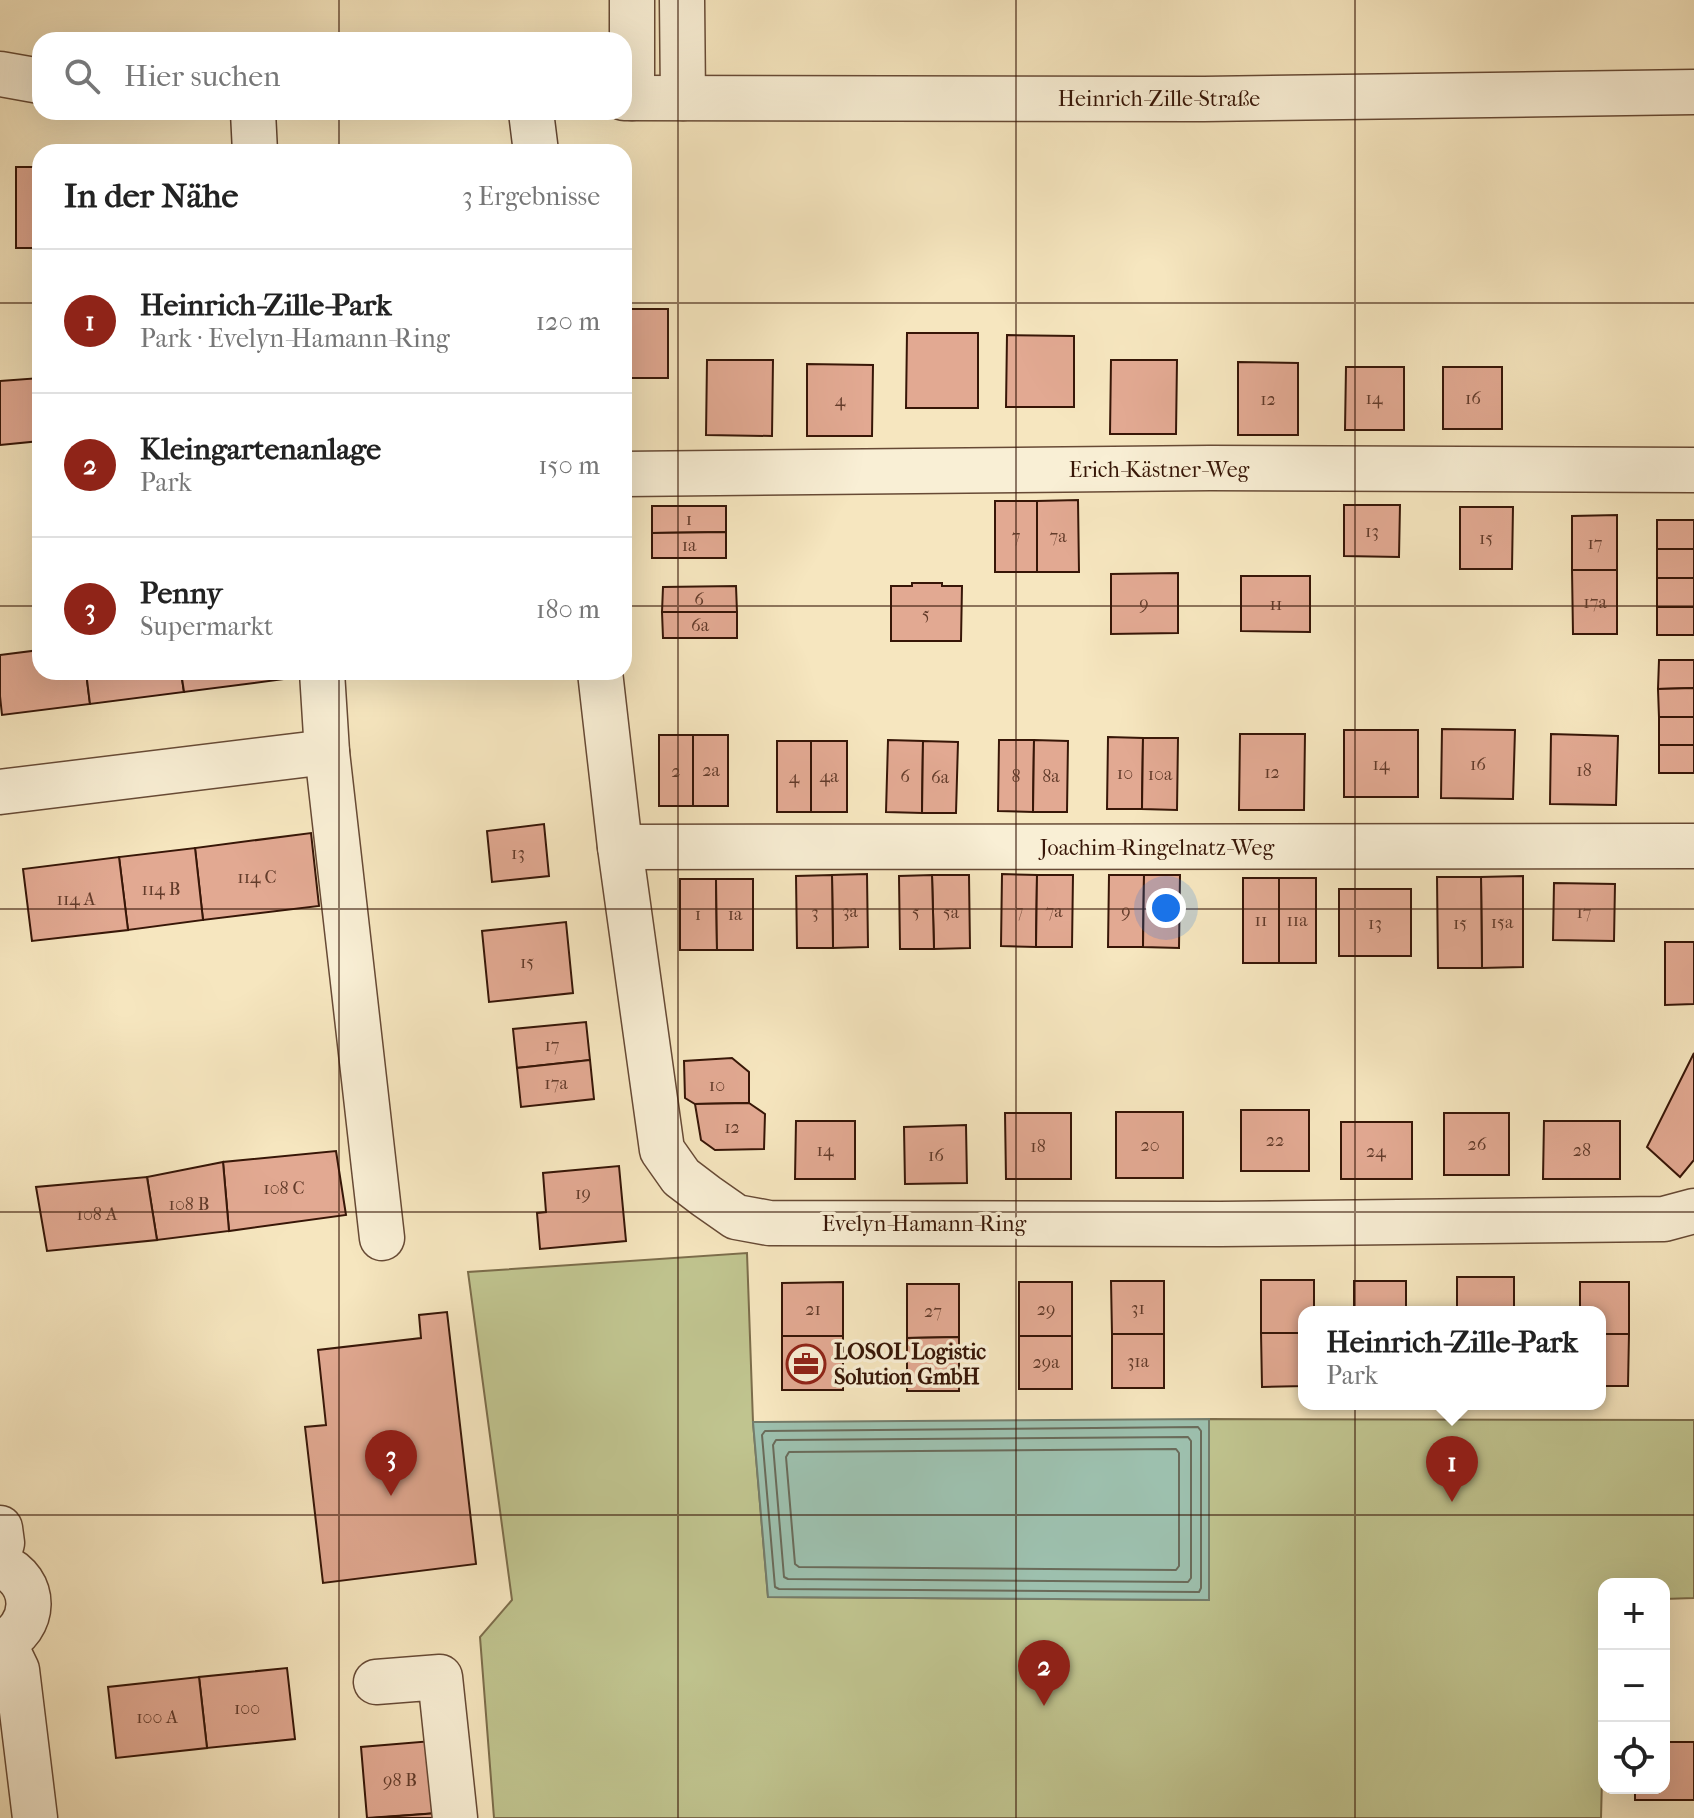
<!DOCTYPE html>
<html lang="de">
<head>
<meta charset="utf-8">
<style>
  :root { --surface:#fff; --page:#f6f6f6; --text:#222; --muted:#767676; --line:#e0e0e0; --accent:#8f2418 }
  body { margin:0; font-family:"IM FELL French Canon",serif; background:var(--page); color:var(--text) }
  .controls { position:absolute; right:24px; bottom:24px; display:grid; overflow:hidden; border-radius:16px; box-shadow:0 8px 32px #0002 }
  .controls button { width:72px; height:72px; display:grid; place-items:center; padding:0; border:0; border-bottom:2px solid var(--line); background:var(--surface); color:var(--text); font:40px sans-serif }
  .you { position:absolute; left:1166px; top:908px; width:28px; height:28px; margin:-20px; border:6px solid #fff; border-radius:50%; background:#1a73e8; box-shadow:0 0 0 12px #1a73e833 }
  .badge { display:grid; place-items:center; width:52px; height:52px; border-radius:50%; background:var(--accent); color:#fff; font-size:26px; font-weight:700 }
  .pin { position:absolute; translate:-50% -66px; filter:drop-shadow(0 2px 4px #0008) }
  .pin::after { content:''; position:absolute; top:42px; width:28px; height:24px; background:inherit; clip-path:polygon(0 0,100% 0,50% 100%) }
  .popup { position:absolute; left:1298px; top:1306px; width:308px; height:104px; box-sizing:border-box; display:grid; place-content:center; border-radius:16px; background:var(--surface); filter:drop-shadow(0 2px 6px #0005); font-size:26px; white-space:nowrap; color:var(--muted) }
  .popup b { font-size:30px; color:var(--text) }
  .popup::after { content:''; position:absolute; left:50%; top:100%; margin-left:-16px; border:16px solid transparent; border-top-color:var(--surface) }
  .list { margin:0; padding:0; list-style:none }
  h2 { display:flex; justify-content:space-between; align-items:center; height:104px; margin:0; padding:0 32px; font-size:34px }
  h2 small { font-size:26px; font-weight:400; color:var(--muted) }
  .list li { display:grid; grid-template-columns:52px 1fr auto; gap:24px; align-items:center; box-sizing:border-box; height:144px; padding:0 32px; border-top:2px solid var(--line) }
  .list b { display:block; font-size:30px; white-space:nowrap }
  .list p { margin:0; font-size:26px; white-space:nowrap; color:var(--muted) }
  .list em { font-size:26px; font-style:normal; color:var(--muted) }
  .icon { flex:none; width:44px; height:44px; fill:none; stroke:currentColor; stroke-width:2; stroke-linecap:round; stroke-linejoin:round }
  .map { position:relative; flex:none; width:1694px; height:1818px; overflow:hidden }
  .search { position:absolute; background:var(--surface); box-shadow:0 8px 32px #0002; left:32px; top:32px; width:600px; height:88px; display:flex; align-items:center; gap:20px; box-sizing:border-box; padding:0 28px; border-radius:24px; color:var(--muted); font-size:30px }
  .panel { position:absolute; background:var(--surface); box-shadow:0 8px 32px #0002; left:32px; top:144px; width:600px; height:536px; border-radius:24px }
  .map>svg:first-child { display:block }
  .green { fill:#c0c48f; stroke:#7c6d4b; stroke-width:2 }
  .water { fill:#9dc0ae; stroke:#747c6b; stroke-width:2 }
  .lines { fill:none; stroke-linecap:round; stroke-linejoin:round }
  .shore { stroke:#6a6b5a; stroke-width:2 }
  .building { fill:#e2a992; stroke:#371607; stroke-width:2 }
  .minor-casing { stroke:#674a35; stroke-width:47 }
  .minor { stroke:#f9efd5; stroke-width:44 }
  .grid { fill:none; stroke:#371607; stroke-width:2; stroke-opacity:0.55 }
  .labels { text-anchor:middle; stroke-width:7; stroke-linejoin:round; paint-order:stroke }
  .number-label { font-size:18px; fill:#623b2a }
  .street-label { font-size:22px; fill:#371607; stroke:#f9efd5 }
  .poi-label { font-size:22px; font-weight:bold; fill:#371607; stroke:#f9efd5; text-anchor:start }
</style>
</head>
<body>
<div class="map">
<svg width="1694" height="1818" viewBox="0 0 1694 1818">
  <rect width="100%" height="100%" fill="#f6e6bf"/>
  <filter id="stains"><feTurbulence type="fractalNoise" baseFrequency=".0025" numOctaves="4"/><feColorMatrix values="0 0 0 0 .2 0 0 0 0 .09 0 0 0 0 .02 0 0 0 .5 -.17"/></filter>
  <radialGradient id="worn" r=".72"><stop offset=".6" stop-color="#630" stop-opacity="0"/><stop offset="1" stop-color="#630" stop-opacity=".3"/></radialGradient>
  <path class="green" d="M747,1253L753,1422L768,1597L1209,1600V1419L1694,1420V1598L1664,1599V1584H1604V1700L1601,1818H494L480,1637L512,1600L468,1272Z"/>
  <path class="water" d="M1209,1419V1600L768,1597L753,1422Z"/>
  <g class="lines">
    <g class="shore">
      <path d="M1198,1427L1201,1431V1588L1199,1592L779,1589L775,1587L762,1435L765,1431Z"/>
      <path d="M1188,1437L1191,1441V1578L1188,1582L788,1579L784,1577L773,1445L776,1440Z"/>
      <path d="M1176,1449L1179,1453V1566L1176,1570L799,1567L795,1564L786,1457L789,1452Z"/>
    </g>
  </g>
  <g class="building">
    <rect x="16" y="167" width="24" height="81"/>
    <rect x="624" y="309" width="44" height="69"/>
    <path d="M907,333H978V408H906Z"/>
    <path d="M1007,335L1074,336V407H1006Z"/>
    <path d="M707,360H773L772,436L706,435Z"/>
    <path d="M1111,360H1177L1176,434H1110Z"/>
    <path d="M1238,362L1298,363V435H1238Z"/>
    <path d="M807,364L873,365L872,436H807Z"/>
    <path d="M1346,367H1404V430H1345Z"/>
    <rect x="1443" y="367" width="59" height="62"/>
    <path d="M40,378V441L0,445V381Z"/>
    <path d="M1078,500L1079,572H1037V501Z"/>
    <rect x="995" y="501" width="42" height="71"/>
    <path d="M1344,505H1400L1399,557L1344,556Z"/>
    <path d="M652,506H726V532L652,533Z"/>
    <path d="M1460,507H1513L1512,569H1460Z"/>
    <path d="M1617,515V570H1572V516Z"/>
    <rect x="1657" y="520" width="37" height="29"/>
    <path d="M726,532V558H652V533Z"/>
    <rect x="1657" y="549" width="37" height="29"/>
    <path d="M1572,570H1617V634H1573Z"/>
    <path d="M1178,573V633L1111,634V574Z"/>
    <path d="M1241,576H1310V632L1241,631Z"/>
    <rect x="1657" y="578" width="37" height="29"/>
    <path d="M912,583H942V586H962L961,641H891V586H912Z"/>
    <path d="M736,586L737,612H662L663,587Z"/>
    <rect x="1657" y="607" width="37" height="28"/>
    <path d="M662,612H737V638H663Z"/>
    <path d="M40,650V672H86L90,704L2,715L0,696V655Z"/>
    <path d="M1659,660H1694V688L1658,689Z"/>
    <path d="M86,672H181L184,692L90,704Z"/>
    <path d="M181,672H291L292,678L184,692Z"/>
    <path d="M1694,688V717H1659L1658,689Z"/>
    <rect x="1659" y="717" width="35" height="28"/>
    <path d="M1442,729L1515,730L1513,799L1441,798Z"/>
    <rect x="1344" y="730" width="74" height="67"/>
    <path d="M1240,734H1305L1304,810H1239Z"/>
    <path d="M1551,734L1618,736L1616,805L1550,804Z"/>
    <rect x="659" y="735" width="34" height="71"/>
    <rect x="693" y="735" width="35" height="71"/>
    <path d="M1108,737L1143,738L1142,809H1107Z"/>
    <path d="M1143,738H1178L1177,810L1142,809Z"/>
    <path d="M888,740L923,741L922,813L886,812Z"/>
    <path d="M999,740H1034L1033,812L998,811Z"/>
    <path d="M1034,740L1068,741L1067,812H1033Z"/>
    <rect x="777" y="741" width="34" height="71"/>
    <rect x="811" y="741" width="36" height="71"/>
    <path d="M923,741L958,742L956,813H922Z"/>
    <rect x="1659" y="745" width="35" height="28"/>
    <path d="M544,824L549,876L492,882L487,831Z"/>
    <path d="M311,833L319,906L203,920L195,848Z"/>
    <path d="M195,848L203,920L128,930L119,857Z"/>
    <path d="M119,857L128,930L32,941L23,869Z"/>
    <path d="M867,874L868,947L833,948L832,875Z"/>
    <path d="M1002,874L1037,875L1036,947L1001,946Z"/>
    <path d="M832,875L833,948H797L796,876Z"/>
    <path d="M932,875H969L970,948L934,949Z"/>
    <path d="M932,875L934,949H900L899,876Z"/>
    <path d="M1037,875H1073L1072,947H1036Z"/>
    <path d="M1109,875H1144L1143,947H1108Z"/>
    <path d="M1144,875H1180L1179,948L1143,947Z"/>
    <path d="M1523,876V967L1482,968L1481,877Z"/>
    <path d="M1437,877H1481L1482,968H1438Z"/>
    <rect x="1243" y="878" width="36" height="85"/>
    <rect x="1279" y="878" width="37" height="85"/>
    <path d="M680,879H716L717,950H680Z"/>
    <path d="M716,879H753V950H717Z"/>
    <path d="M1554,883L1615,884L1614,941L1553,940Z"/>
    <rect x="1339" y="889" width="72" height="67"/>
    <path d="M566,922L573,993L489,1002L482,931Z"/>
    <path d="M1665,942H1694V1004L1665,1005Z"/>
    <path d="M586,1022L590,1060L517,1068L513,1029Z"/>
    <path d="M1694,1053V1160L1680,1177L1647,1147Z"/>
    <path d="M732,1058L749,1072V1103L695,1104L685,1098L684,1061Z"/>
    <path d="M590,1060L594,1099L521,1107L517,1068Z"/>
    <path d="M749,1103L765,1114L764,1149L715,1150L701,1140L695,1104Z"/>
    <rect x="1241" y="1110" width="68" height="61"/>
    <rect x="1116" y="1112" width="67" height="66"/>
    <path d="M1005,1113H1071V1179H1006Z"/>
    <rect x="1444" y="1113" width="65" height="62"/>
    <path d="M796,1121H855V1179H795Z"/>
    <path d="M1544,1121H1620V1179H1543Z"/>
    <rect x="1341" y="1122" width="71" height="57"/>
    <path d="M966,1125L967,1183L905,1184L904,1127Z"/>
    <path d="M336,1151L346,1215L229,1231L223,1162Z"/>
    <path d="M223,1162L229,1231L157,1240L147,1177Z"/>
    <path d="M619,1166L626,1241L540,1249L537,1213L546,1212L543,1173Z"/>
    <path d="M147,1177L157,1240L47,1251L36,1187Z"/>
    <rect x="1457" y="1277" width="57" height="35"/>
    <path d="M1261,1280H1314V1312H1304V1333H1261Z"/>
    <path d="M1111,1281H1164V1334H1112Z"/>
    <rect x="1354" y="1281" width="52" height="31"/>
    <path d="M843,1282V1336H782V1283Z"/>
    <rect x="1019" y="1282" width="53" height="54"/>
    <path d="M1580,1282H1629V1334H1600V1312H1580Z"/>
    <path d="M907,1284H959V1337L907,1338Z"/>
    <path d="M447,1312L476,1564L323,1583L305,1427L326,1425L318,1350L421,1338L419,1315Z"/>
    <path d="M1261,1333H1304V1386L1262,1387Z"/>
    <rect x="1112" y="1334" width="52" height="54"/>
    <path d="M1600,1334H1629L1628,1386H1600Z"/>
    <rect x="782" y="1336" width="61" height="54"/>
    <rect x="1019" y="1336" width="53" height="53"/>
    <path d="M959,1337V1391H907V1338Z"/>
    <path d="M287,1668L295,1739L207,1748L199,1677Z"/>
    <path d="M199,1677L207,1748L116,1758L108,1687Z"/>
    <path d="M432,1741L438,1813L367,1818L361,1747Z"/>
    <path d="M1664,1742H1694V1800H1635V1788H1664Z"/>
    <path d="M438,1813V1818H373Z"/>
  </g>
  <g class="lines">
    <g class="minor-casing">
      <g id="minor">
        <path d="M632,0V98"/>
        <path d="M682,0L683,98"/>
        <path d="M0,74L40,81"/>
        <path d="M624,98L1204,99L1694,92"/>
        <path d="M253,112L255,152"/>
        <path d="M531,112L536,152"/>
        <path d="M624,474L1210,468L1694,470"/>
        <path d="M322,672L327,752"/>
        <path d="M600,672L620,847L662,1150L681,1177L706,1196L736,1217L769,1223L1220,1224L1664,1219L1694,1211"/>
        <path d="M0,792L327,752L382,1238"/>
        <path d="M620,847L1694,846"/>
        <path d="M0,1528L2,1543L0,1550"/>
        <path d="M0,1565C39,1581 37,1628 0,1644"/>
        <path d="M4,1643L17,1670L35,1818"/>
        <path d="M376,1682L440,1677L455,1818"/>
      </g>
    </g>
    <use href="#minor" class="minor"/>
  </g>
  <path class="grid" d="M339,0V40M678,0V1818M1016,0V1818M1355,0V1818M339,112V152M0,303H40M624,303H1694M0,606H40M624,606H1694M339,672V1818M0,909H1694M0,1212H1694M0,1515H1694"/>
  <defs>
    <g id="office-ring" transform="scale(2)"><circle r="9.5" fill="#f9efd5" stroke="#8f2418" stroke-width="1.5"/><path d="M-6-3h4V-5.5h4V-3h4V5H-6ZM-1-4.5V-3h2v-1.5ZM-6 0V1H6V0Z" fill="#8f2418"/></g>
  </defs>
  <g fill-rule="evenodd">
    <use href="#office-ring" x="806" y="1364"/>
  </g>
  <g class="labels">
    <g class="number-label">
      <text x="1374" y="404">14</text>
      <text x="1473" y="404">16</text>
      <text x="1268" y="405">12</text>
      <text x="840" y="406">4</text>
      <text x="689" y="525">1</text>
      <text x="1372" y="537">13</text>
      <text x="1016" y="542">7</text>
      <text x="1058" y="542">7a</text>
      <text x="1486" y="544">15</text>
      <text x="1595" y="549">17</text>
      <text x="689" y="551">1a</text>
      <text x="699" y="605">6</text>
      <text x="1595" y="608">17a</text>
      <text x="1144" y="609">9</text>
      <text x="1276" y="610">11</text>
      <text x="926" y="620">5</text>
      <text x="700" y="631">6a</text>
      <text x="1381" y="770">14</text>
      <text x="1478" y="770">16</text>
      <text x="711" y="776">2a</text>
      <text x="1584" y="776">18</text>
      <text x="676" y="777">2</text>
      <text x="1272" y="778">12</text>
      <text x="1125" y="779">10</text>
      <text x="1160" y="780">10a</text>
      <text x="829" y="782">4a</text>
      <text x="905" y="782">6</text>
      <text x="1016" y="782">8</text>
      <text x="1051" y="782">8a</text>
      <text x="794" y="783">4</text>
      <text x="940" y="783">6a</text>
      <text x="518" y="859">13</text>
      <text x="257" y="883">114 C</text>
      <text x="161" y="895">114 B</text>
      <text x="76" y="905">114 A</text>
      <text x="850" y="917">3a</text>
      <text x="1019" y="917">7</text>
      <text x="1054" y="917">7a</text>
      <text x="1126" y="917">9</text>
      <text x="815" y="918">3</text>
      <text x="916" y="918">5</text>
      <text x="951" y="918">5a</text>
      <text x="1584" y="918">17</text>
      <text x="698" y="920">1</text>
      <text x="735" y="920">1a</text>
      <text x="1261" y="926">11</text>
      <text x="1297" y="926">11a</text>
      <text x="1502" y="928">15a</text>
      <text x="1375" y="929">13</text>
      <text x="1460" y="929">15</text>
      <text x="527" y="968">15</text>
      <text x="552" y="1051">17</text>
      <text x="556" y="1089">17a</text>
      <text x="717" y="1091">10</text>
      <text x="732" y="1133">12</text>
      <text x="1275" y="1146">22</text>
      <text x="1477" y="1150">26</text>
      <text x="1150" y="1151">20</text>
      <text x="1038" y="1152">18</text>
      <text x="825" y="1156">14</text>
      <text x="1582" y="1156">28</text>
      <text x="1376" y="1157">24</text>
      <text x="936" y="1161">16</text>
      <text x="284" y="1194">108 C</text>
      <text x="583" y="1199">19</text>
      <text x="189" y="1210">108 B</text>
      <text x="97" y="1220">108 A</text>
      <text x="1138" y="1314">31</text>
      <text x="813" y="1315">21</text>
      <text x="1046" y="1315">29</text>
      <text x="933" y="1317">27</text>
      <text x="1138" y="1367">31a</text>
      <text x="1046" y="1368">29a</text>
      <text x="247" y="1714">100</text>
      <text x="157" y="1723">100 A</text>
      <text x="400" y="1786">98 B</text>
    </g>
    <g class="street-label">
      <text x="1159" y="106">Heinrich-Zille-Straße</text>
      <text x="1159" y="477">Erich-Kästner-Weg</text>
      <text x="1157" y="855">Joachim-Ringelnatz-Weg</text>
      <text x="924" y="1231">Evelyn-Hamann-Ring</text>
    </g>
    <g class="poi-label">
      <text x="834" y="1359">LOSOL Logistic<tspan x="834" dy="25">Solution GmbH</tspan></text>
    </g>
  </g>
  <rect width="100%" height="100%" filter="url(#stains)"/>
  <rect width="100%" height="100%" fill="url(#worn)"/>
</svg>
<div class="controls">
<button>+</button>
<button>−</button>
<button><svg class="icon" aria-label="locate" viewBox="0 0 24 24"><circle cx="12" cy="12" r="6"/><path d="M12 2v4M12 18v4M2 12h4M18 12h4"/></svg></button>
</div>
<div class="you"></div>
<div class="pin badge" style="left:1452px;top:1502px">1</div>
<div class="popup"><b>Heinrich-Zille-Park</b>Park</div>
<div class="pin badge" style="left:1044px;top:1706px">2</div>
<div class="pin badge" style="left:391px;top:1496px">3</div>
<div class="search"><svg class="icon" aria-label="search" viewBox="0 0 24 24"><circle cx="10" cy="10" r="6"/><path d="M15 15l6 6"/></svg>Hier suchen</div>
<section class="panel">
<h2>In der Nähe<small>3 Ergebnisse</small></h2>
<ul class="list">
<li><span class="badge">1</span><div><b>Heinrich-Zille-Park</b><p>Park · Evelyn-Hamann-Ring</p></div><em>120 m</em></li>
<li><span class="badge">2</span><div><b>Kleingartenanlage</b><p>Park</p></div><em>150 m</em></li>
<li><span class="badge">3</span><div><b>Penny</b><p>Supermarkt</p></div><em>180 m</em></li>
</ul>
</section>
</div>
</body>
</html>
